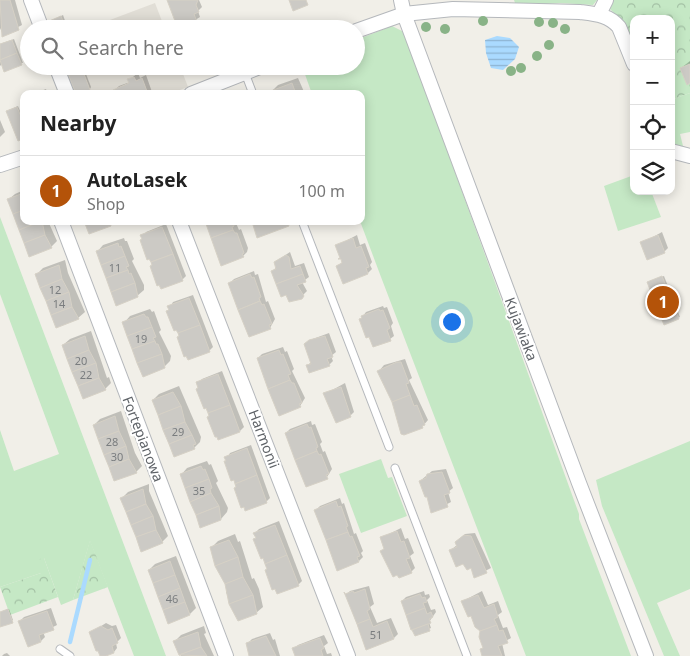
<!DOCTYPE html>
<html lang="en">
<head>
<meta charset="utf-8">
<style>
  :root { --surface:#fff; --page:#f2f2f2; --text:#222; --muted:#767676; --line:#e0e0e0; --accent:#b45309 }
  body { margin:0; font-family:"Noto Sans",sans-serif; background:var(--page); color:var(--text) }
  .controls { position:absolute; right:15px; top:15px; display:grid; overflow:hidden; border-radius:10px; box-shadow:0 2px 12px #0003 }
  .controls button { width:45px; height:45px; display:grid; place-items:center; padding:0; border:0; border-bottom:1px solid var(--line); background:var(--surface); color:var(--text); font:25px sans-serif }
  .you { position:absolute; left:451px; top:321px; width:18px; height:18px; margin:-12px; border:4px solid #fff; border-radius:50%; background:#1a73e8; box-shadow:0 0 0 8px #1a73e833 }
  .badge { display:grid; place-items:center; width:32px; height:32px; border-radius:50%; background:var(--accent); color:#fff; font-size:16px; font-weight:700 }
  .pin { position:absolute; translate:-50% -50%; border:2px solid #fff; box-shadow:0 1px 5px #0006 }
  .list { margin:0; padding:0; list-style:none }
  h2 { display:flex; justify-content:space-between; align-items:center; height:65px; margin:0; padding:0 20px; font-size:21px }
  h2 small { font-size:16px; font-weight:400; color:var(--muted) }
  .list li { display:grid; grid-template-columns:32px 1fr auto; gap:15px; align-items:center; box-sizing:border-box; height:70px; padding:0 20px; border-top:1px solid var(--line) }
  .list b { display:block; font-size:19px; white-space:nowrap }
  .list p { margin:0; font-size:16px; white-space:nowrap; color:var(--muted) }
  .list em { font-size:16px; font-style:normal; color:var(--muted) }
  .icon { flex:none; width:28px; height:28px; fill:none; stroke:currentColor; stroke-width:2; stroke-linecap:round; stroke-linejoin:round }
  .map { position:relative; flex:none; width:690px; height:656px; overflow:hidden }
  .search { position:absolute; background:var(--surface); box-shadow:0 2px 12px #0003; left:20px; top:20px; width:345px; height:55px; display:flex; align-items:center; gap:12px; box-sizing:border-box; padding:0 18px; border-radius:28px; color:var(--muted); font-size:19px }
  .panel { position:absolute; background:var(--surface); box-shadow:0 2px 12px #0003; left:20px; top:90px; width:345px; height:135px; border-radius:10px }
  .map>svg:first-child { display:block }
  .education { fill:#e1ded6 }
  .grass { fill:#c5e8c5 }
  .forest { fill:url(#forest-crowns) }
  .water { fill:url(#water-rules) }
  .shadow { fill:#0003 }
  .lines { fill:none; stroke-linecap:round; stroke-linejoin:round }
  .stream { stroke:#aadaff; stroke-width:4.5 }
  .building { fill:#cccac5; stroke:#d6d1c6 }
  .lane-casing { stroke:#b5b8bc; stroke-width:9 }
  .street-casing { stroke:#b5b8bc; stroke-width:16 }
  .lane { stroke:#fff; stroke-width:7 }
  .street { stroke:#fff; stroke-width:14 }
  .tree { fill:#89b387 }
  .labels { text-anchor:middle; stroke-width:4; stroke-linejoin:round; paint-order:stroke }
  .number-label { font-size:11px; fill:#7a7d7f }
  .street-label { font-size:14px; fill:#5f6368; stroke:#fff }
</style>
</head>
<body>
<div class="map">
<svg width="690" height="656" viewBox="0 0 690 656">
  <defs>
    <pattern id="forest-crowns" width="20" height="18" patternUnits="userSpaceOnUse" patternTransform="scale(1.25)"><rect width="20" height="18" fill="#c5e8c5"/><path d="M2 6a3 3 0 1 1 6 0M12 15a3 3 0 1 1 6 0" fill="none" stroke="#a3c0a4"/></pattern>
    <pattern id="water-rules" width="6" height="5" patternUnits="userSpaceOnUse" patternTransform="scale(1.25)"><rect width="6" height="5" fill="#aadaff"/><path d="M0 2.5h6" fill="none" stroke="#8eb4d2"/></pattern>
  </defs>
  <rect width="100%" height="100%" fill="#f1efe8"/>
  <g class="education">
    <path d="M155,3L165,29H86Z"/>
    <path d="M61,66H180L188,87L169,94H72Z"/>
  </g>
  <g class="grass">
    <path d="M514,0H597L593,5L560,3L516,6Z"/>
    <path d="M392,26L402,31L406,37L579,514V519L631,656H526L381,277L360,221L361,94H312L302,66H356V40Z"/>
    <path d="M690,93V132L680,134L684,150L671,142V100Z"/>
    <path d="M634,175V191H651L661,217L618,231L604,186Z"/>
    <path d="M0,217L166,656H134L90,541L73,600L61,605L44,558L41,573L0,587V430L14,471L59,454L0,294Z"/>
    <path d="M690,441V589L657,603L680,656H664L602,506L596,480Z"/>
    <path d="M381,459L388,478L392,477L407,516L361,533L339,474Z"/>
  </g>
  <g class="forest">
    <path d="M612,0H690V93L671,100V19H634V47L619,18L608,7Z"/>
    <path d="M90,540L108,587L73,600Z"/>
    <path d="M44,558L58,597L10,615L0,587L41,573L36,560Z"/>
  </g>
  <path class="water" d="M497,36L510,38L519,47L515,59L503,70L491,68L486,53L485,40Z"/>
  <g class="shadow">
    <path d="M0,0H15L22,25L3,35L0,28Z"/>
    <path d="M168,0H199L202,7L198,11L200,17L192,22L194,29H179Z"/>
    <path d="M63,15L68,29H51L49,22Z"/>
    <path d="M14,39L23,63L2,64L0,66V44Z"/>
    <path d="M690,61V82L681,68Z"/>
    <path d="M66,66H83L91,87L90,89Z"/>
    <path d="M138,73L140,78L146,75L152,92L150,94H116L115,90L119,86L130,82L129,80Z"/>
    <path d="M298,78L305,94H273L272,91L278,85Z"/>
    <path d="M46,89L48,94H33Z"/>
    <path d="M18,106L24,120V138L9,110Z"/>
    <path d="M0,120L5,132L0,137Z"/>
    <path d="M24,190V221H48L57,241L51,247L29,255L8,200L15,194Z"/>
    <path d="M206,221H237L236,223L239,230L241,229L248,248L247,252L243,256Z"/>
    <path d="M166,224L186,276L182,280L153,265L141,240L146,232Z"/>
    <path d="M662,232L668,248L664,252L642,243Z"/>
    <path d="M357,235L360,245L365,243L372,262L370,265L372,269L368,273L337,266L343,262L336,246Z"/>
    <path d="M124,238L125,241H127L134,259L132,261L144,285V290L137,296L97,252L103,245Z"/>
    <path d="M290,252L295,266L304,263L309,277L302,282L307,291L299,299L272,271L277,267L275,262Z"/>
    <path d="M65,260L68,273L85,312L78,318L37,274L43,268Z"/>
    <path d="M254,271L255,275L258,274L266,302L268,301L275,319L270,328L230,283L234,279Z"/>
    <path d="M664,276L680,317L678,318L650,281Z"/>
    <path d="M193,295L213,347L209,351L180,336L168,311L173,302Z"/>
    <path d="M383,306L384,308L387,307L393,323L391,326L394,336L390,339L369,335L360,320L366,312Z"/>
    <path d="M150,309L152,312L154,311L161,330L159,332L171,356L170,361L164,367L124,323L130,316Z"/>
    <path d="M91,331L107,378L109,377L111,383L105,389L63,345L70,339Z"/>
    <path d="M329,333L336,352L331,356L333,361L329,365L307,366L312,361L310,340Z"/>
    <path d="M283,347L285,352L287,351L294,369L292,371L305,398L300,406L258,358L262,354Z"/>
    <path d="M405,359L412,378L409,380L428,420L422,427L393,402L379,371L384,365Z"/>
    <path d="M222,371L244,427L240,431L219,439L198,383L202,379Z"/>
    <path d="M345,383L354,412L350,416L325,394Z"/>
    <path d="M179,386L201,437L200,442L194,448L153,400L159,394Z"/>
    <path d="M121,411L135,453L142,466L136,472L94,425L100,419Z"/>
    <path d="M311,421L312,425L315,424L322,442L320,444L323,452L325,451L332,469L327,477L286,433L290,429Z"/>
    <path d="M251,445L270,498L266,502L237,486L225,462L230,453Z"/>
    <path d="M207,461L209,465L211,464L218,481L216,483L228,508L227,512L221,519L181,475L187,468Z"/>
    <path d="M446,469L453,488L448,492L451,502L432,512L428,495L420,481L432,471Z"/>
    <path d="M149,484V491L168,536L162,542L122,498L128,492Z"/>
    <path d="M340,498L342,504L344,503L354,534L356,533L363,551L361,553L363,557L359,561L316,510L320,506Z"/>
    <path d="M279,521L302,581L298,585L255,533L259,529Z"/>
    <path d="M401,528L405,539L408,538L414,553L410,556L415,568L411,572L382,551L385,548L381,538Z"/>
    <path d="M475,533L491,568L475,576L471,567L451,550L457,545L456,542L465,534Z"/>
    <path d="M235,534L238,542L240,541L252,579L254,578L259,589L263,607L256,613H234L226,592L228,590L212,555L214,553L212,547L218,541Z"/>
    <path d="M176,556L196,608L190,614L149,570L155,564Z"/>
    <path d="M369,586L374,604L370,607L377,623L391,618L398,634L394,638L366,648L346,595L350,591Z"/>
    <path d="M424,591L425,595L429,594L430,597L427,600L431,610L435,609L436,612L429,622L431,628L415,635L402,601L406,597Z"/>
    <path d="M482,591L488,605L498,601L502,612L498,615L503,628L507,627L511,638L502,643L505,656H484L481,650L484,647L483,634L463,601Z"/>
    <path d="M51,608L57,625L43,632L45,637L41,641L20,621L24,617Z"/>
    <path d="M9,609L13,620L0,626V612Z"/>
    <path d="M106,623L112,626L116,625L121,638L116,643L117,648L114,652L101,656L90,633Z"/>
    <path d="M204,626L206,633L204,634L214,656H181L175,641L181,635Z"/>
    <path d="M270,633L273,640L275,639L280,656H250L248,643L252,639Z"/>
    <path d="M324,635L328,643L324,646L327,654L331,653L332,656H297L294,649L298,645Z"/>
    <path d="M7,653L10,656H2L4,654Z"/>
  </g>
  <g class="lines">
    <path class="stream" d="M70,642L90,560"/>
  </g>
  <g class="building">
    <path d="M0,0H10L19,30L2,37Z"/>
    <path d="M167,0H198L196,5L199,12L194,14L197,22L178,29Z"/>
    <path d="M289,0H306L308,5L293,11Z"/>
    <path d="M61,16L66,29H50L47,22Z"/>
    <path d="M12,40L17,53L0,60V44Z"/>
    <path d="M17,53L22,65L4,72L0,60Z"/>
    <path d="M690,64V83L687,85L680,68Z"/>
    <path d="M65,66H81L90,90L76,94Z"/>
    <path d="M134,77L136,81L142,78L148,94H115L113,90L129,83L127,79Z"/>
    <path d="M292,83L296,94H272L271,91Z"/>
    <path d="M17,107L24,124V139L18,141L6,111Z"/>
    <path d="M24,193V210L13,214L7,199Z"/>
    <path d="M24,210V221H41L19,230L13,214Z"/>
    <path d="M42,221L45,235L24,243L19,230Z"/>
    <path d="M84,221H112V222H110L111,226L89,234Z"/>
    <path d="M205,221H233L234,226L232,227L233,230L211,238Z"/>
    <path d="M264,221H287L289,226L257,238L253,225Z"/>
    <path d="M162,227L173,254L151,262L149,259L147,260L140,240L142,239L140,235Z"/>
    <path d="M233,230L235,233H237L244,253L242,254L244,257L221,266L211,238Z"/>
    <path d="M45,235L52,248L29,257L24,243Z"/>
    <path d="M658,235L665,253L647,260L640,242Z"/>
    <path d="M353,238L356,248L361,246L369,267L366,268L368,274L343,284L336,266L342,263L341,259H338L340,258L335,245Z"/>
    <path d="M118,243L119,247L121,246L125,256L101,265L96,251Z"/>
    <path d="M173,254L183,281L161,289L159,285L157,286L150,266L152,265L151,262Z"/>
    <path d="M286,255L289,257L291,269L300,266L303,274L276,284L271,271L276,269L274,262Z"/>
    <path d="M125,256L129,266L126,267L128,270L106,278L101,265Z"/>
    <path d="M59,265L62,279L40,288L35,274Z"/>
    <path d="M128,270L129,274L131,273L135,283L111,292L106,278Z"/>
    <path d="M250,274L252,278L254,277L261,297L259,298L260,301L238,310L228,283Z"/>
    <path d="M303,274L306,282L297,285L304,296L302,299L289,302L286,295L281,297L276,284Z"/>
    <path d="M662,276L679,319L664,325L647,282Z"/>
    <path d="M62,279L69,292L46,301L40,288Z"/>
    <path d="M135,283L138,297L116,306L111,292Z"/>
    <path d="M69,292L72,307L51,315L46,301Z"/>
    <path d="M189,298L200,325L178,333L176,330L174,331L166,311L169,310L167,306Z"/>
    <path d="M260,301L262,305L264,304L272,324L269,325L271,329L249,337L238,310Z"/>
    <path d="M72,307L79,319L56,328L51,315Z"/>
    <path d="M379,309L380,311L383,310L390,328L387,330L391,341L373,347L369,337L366,338L359,319L362,318L361,316Z"/>
    <path d="M144,314L146,317H148L152,327L127,336L122,322Z"/>
    <path d="M200,325L210,352L188,360L186,356L184,357L177,337L179,336L178,333Z"/>
    <path d="M152,327L156,337L153,338L155,341L132,349L127,336Z"/>
    <path d="M85,336L89,350L67,359L62,345Z"/>
    <path d="M325,336L333,357L327,359L330,366L309,373L306,365L311,364L304,344L309,340Z"/>
    <path d="M155,341L156,344H158L162,354L137,363L132,349Z"/>
    <path d="M89,350L96,363L72,372L67,359Z"/>
    <path d="M279,350L281,355L283,354L291,374L288,375L290,380L268,389L257,358Z"/>
    <path d="M162,354L165,368L143,377L137,363Z"/>
    <path d="M397,362H401L409,383L406,384L410,395L392,402L377,371Z"/>
    <path d="M96,363L99,378L78,386L72,372Z"/>
    <path d="M218,374L230,405L208,413L206,408L204,409L196,389L198,388L196,382Z"/>
    <path d="M99,378L106,390L83,399L78,386Z"/>
    <path d="M290,380L292,383H294L302,403L299,404L301,407L279,416L268,389Z"/>
    <path d="M341,387L351,417L336,423L323,393Z"/>
    <path d="M173,392L181,406L158,415L152,400Z"/>
    <path d="M410,395L414,406L417,405L425,425L422,426L423,428L404,435L401,434L392,402Z"/>
    <path d="M230,405L240,432L218,440L217,437H215L207,417L209,416L208,413Z"/>
    <path d="M181,406L185,422L163,430L158,415Z"/>
    <path d="M115,416L119,431L98,439L93,425Z"/>
    <path d="M185,422L192,435L169,444L163,430Z"/>
    <path d="M307,424L309,428L311,427L318,447L316,448L317,451L295,460L285,433Z"/>
    <path d="M119,431L126,446L104,455L98,439Z"/>
    <path d="M192,435L196,444L193,445L195,449L174,457L169,444Z"/>
    <path d="M126,446L129,459L109,467L104,455Z"/>
    <path d="M247,448L257,475L235,484L234,480L231,481L224,461H226L224,457Z"/>
    <path d="M317,451L319,455L321,454L329,474L326,475L328,479L306,487L295,460Z"/>
    <path d="M129,459L137,473L114,481L109,467Z"/>
    <path d="M201,466L203,470L205,469L209,479L185,488L180,474Z"/>
    <path d="M442,472L450,493L444,495L448,507L431,513L427,497H425L419,481L426,478L427,474Z"/>
    <path d="M257,475L267,503L245,511L244,507L241,508L234,488L236,487L235,484Z"/>
    <path d="M209,479L212,488L210,489L211,493L190,502L185,488Z"/>
    <path d="M143,489L146,504L126,512L120,498Z"/>
    <path d="M211,493L219,506L196,515L190,502Z"/>
    <path d="M336,501L338,507L341,506L348,526L346,527L348,532L326,540L314,510Z"/>
    <path d="M146,504L153,516L131,525L126,512Z"/>
    <path d="M219,506L221,520L200,528L196,515Z"/>
    <path d="M153,516L156,530L136,537L131,525Z"/>
    <path d="M275,525L287,555L265,564L263,558L261,559L253,539L256,538L253,533Z"/>
    <path d="M156,530L163,543L141,552L136,537Z"/>
    <path d="M397,531L401,542L404,541L410,558L406,559L412,573L399,578L397,575L393,577L380,551L384,549L380,537Z"/>
    <path d="M348,532L350,537L352,536L360,556L357,557L359,562L337,571L326,540Z"/>
    <path d="M464,535L471,536L487,573L474,578L471,568L467,570L463,564L456,567L449,550L457,547L455,542Z"/>
    <path d="M229,540L238,557L215,566L210,547Z"/>
    <path d="M287,555L299,586L277,594L275,589L272,590L265,570L267,569L265,564Z"/>
    <path d="M238,557L243,577L225,584L215,566Z"/>
    <path d="M170,561L175,575L153,583L148,570Z"/>
    <path d="M175,575L180,588L158,597L153,583Z"/>
    <path d="M243,577L253,595L229,604L225,584Z"/>
    <path d="M180,588L185,602L163,610L158,597Z"/>
    <path d="M365,589L370,609L367,611L370,619L357,624L344,592L345,594L353,591L354,593Z"/>
    <path d="M420,594L422,598L425,597L427,602L423,603L425,608L406,615L401,601Z"/>
    <path d="M253,595L257,614L238,621L229,604Z"/>
    <path d="M478,595L484,608L494,604L498,617L494,619L497,625L480,631L475,627L471,616L468,617L461,601Z"/>
    <path d="M185,602L190,615L168,624L163,610Z"/>
    <path d="M425,608L427,614L431,612L433,617L429,619L431,623L411,630L406,615Z"/>
    <path d="M8,609L13,623L0,627V612Z"/>
    <path d="M47,611L54,630L39,635L41,642L28,647L18,621Z"/>
    <path d="M370,619L373,627L387,621L394,639L366,650L357,624Z"/>
    <path d="M428,624L430,631L415,636L412,630Z"/>
    <path d="M497,625L499,631L503,630L508,643L498,646L502,656H482L480,649L483,648L479,637L480,631Z"/>
    <path d="M101,626L108,630L112,628L118,643L112,646L114,653L106,656H100L98,651H96L89,632Z"/>
    <path d="M198,632L201,647L179,655L173,641Z"/>
    <path d="M266,636L276,656H249L246,643Z"/>
    <path d="M320,638L324,648L321,650L323,656H295L292,648Z"/>
    <path d="M201,647L207,656L179,655Z"/>
  </g>
  <g class="lines">
    <g class="lane-casing">
      <g id="lane">
        <path d="M245,73L253,94"/>
        <path d="M302,221L389,447"/>
        <path d="M395,468L467,656"/>
        <path d="M60,649L70,656"/>
      </g>
    </g>
    <g class="street-casing">
      <g id="street">
        <path d="M31,0L42,29"/>
        <path d="M401,0L404,14L579,483L646,656"/>
        <path d="M599,14L606,0"/>
        <path d="M356,31L404,14L453,9L580,12C596,14 609,15 619,27L634,64"/>
        <path d="M56,66L67,94"/>
        <path d="M191,94L262,66"/>
        <path d="M671,151L690,156"/>
        <path d="M0,165L24,157"/>
        <path d="M61,221L226,656"/>
        <path d="M179,221L348,656"/>
      </g>
    </g>
    <use href="#lane" class="lane"/>
    <use href="#street" class="street"/>
  </g>
  <g class="tree">
    <circle cx="483" cy="21" r="5"/>
    <circle cx="539" cy="22" r="5"/>
    <circle cx="553" cy="23" r="5"/>
    <circle cx="426" cy="27" r="5"/>
    <circle cx="445" cy="29" r="5"/>
    <circle cx="565" cy="29" r="5"/>
    <circle cx="549" cy="45" r="5"/>
    <circle cx="537" cy="56" r="5"/>
    <circle cx="521" cy="68" r="5"/>
    <circle cx="511" cy="71" r="5"/>
  </g>
  <g class="labels">
    <g class="number-label">
      <text x="115" y="272">11</text>
      <text x="55" y="294">12</text>
      <text x="59" y="308">14</text>
      <text x="141" y="343">19</text>
      <text x="81" y="365">20</text>
      <text x="86" y="379">22</text>
      <text x="178" y="436">29</text>
      <text x="112" y="446">28</text>
      <text x="117" y="461">30</text>
      <text x="199" y="495">35</text>
      <text x="172" y="603">46</text>
      <text x="376" y="639">51</text>
    </g>
    <g class="street-label">
      <text transform="translate(521 329) rotate(69)" y="5">Kujawiaka</text>
      <text transform="translate(143 439) rotate(69)" y="5">Fortepianowa</text>
      <text transform="translate(264 439) rotate(69)" y="5">Harmonii</text>
    </g>
  </g>
</svg>
<div class="controls">
<button>+</button>
<button>−</button>
<button><svg class="icon" aria-label="locate" viewBox="0 0 24 24"><circle cx="12" cy="12" r="6"/><path d="M12 2v4M12 18v4M2 12h4M18 12h4"/></svg></button>
<button><svg class="icon" aria-label="layers" viewBox="0 0 24 24"><path d="M12 4l9 5-9 5-9-5zM3 14l9 5 9-5"/></svg></button>
</div>
<div class="you"></div>
<div class="pin badge" style="left:663px;top:302px">1</div>
<div class="search"><svg class="icon" aria-label="search" viewBox="0 0 24 24"><circle cx="10" cy="10" r="6"/><path d="M15 15l6 6"/></svg>Search here</div>
<section class="panel">
<h2>Nearby<small></small></h2>
<ul class="list">
<li><span class="badge">1</span><div><b>AutoLasek</b><p>Shop</p></div><em>100 m</em></li>
</ul>
</section>
</div>
</body>
</html>
